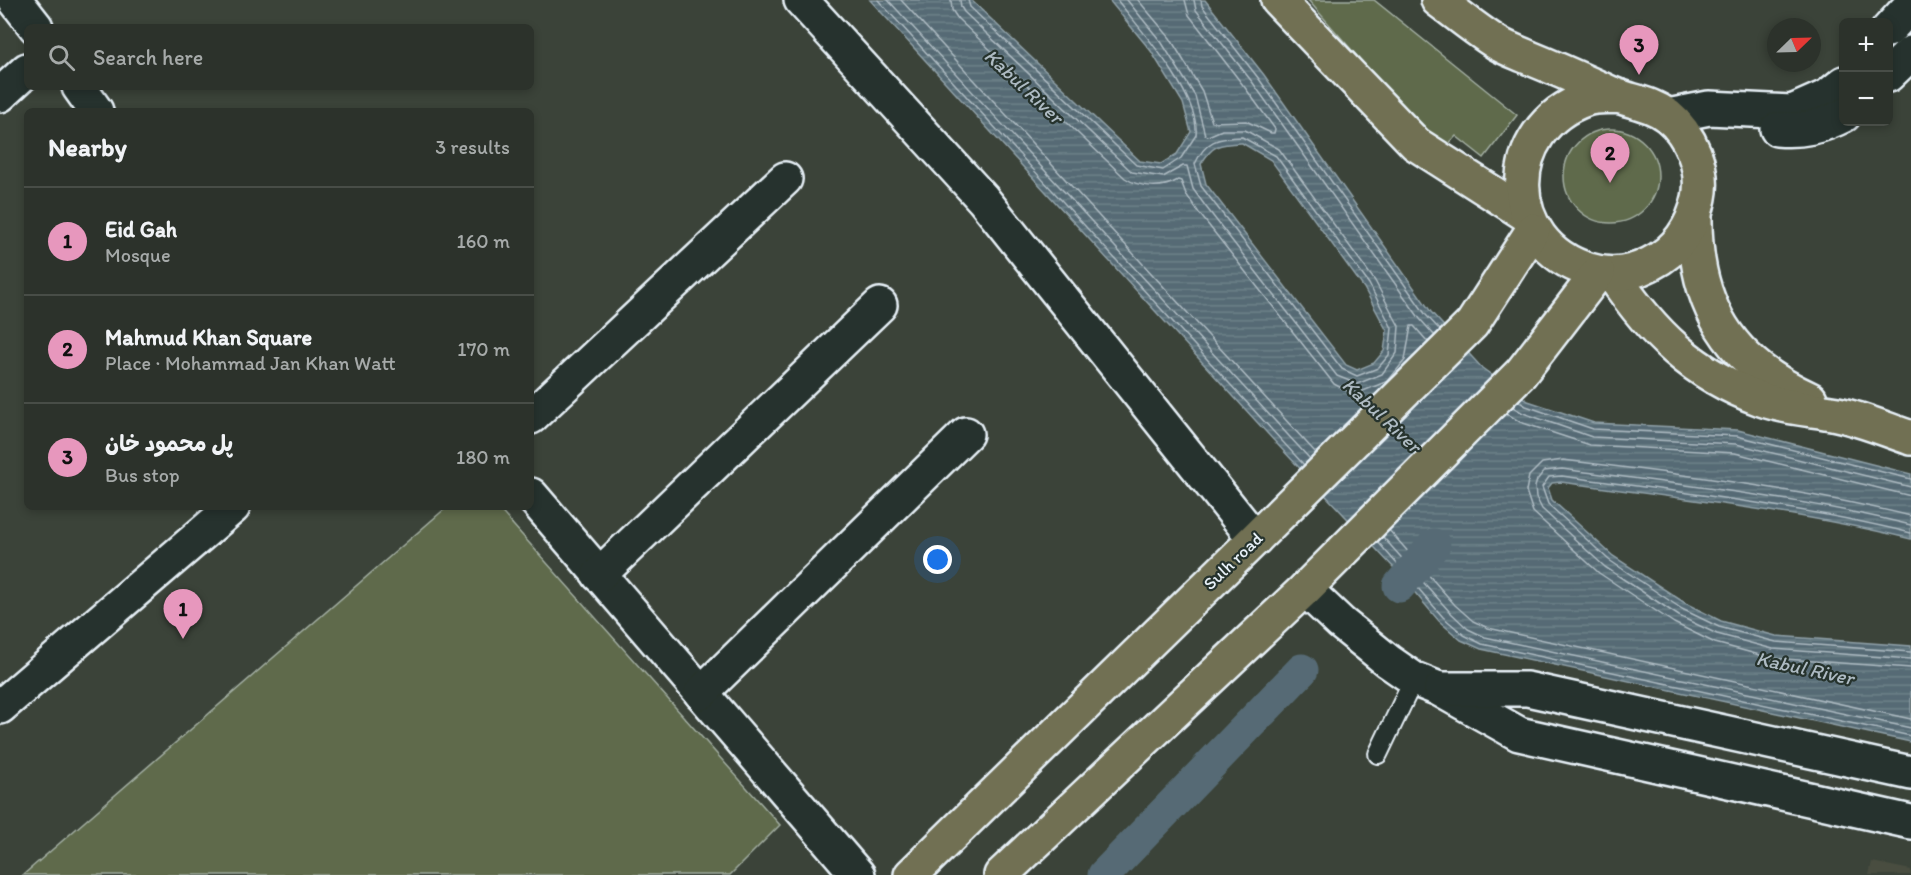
<!DOCTYPE html>
<html lang="en">
<head>
<meta charset="utf-8">
<style>
  :root { --surface:#2c322b; --page:#383e37; --text:#f1f3f6; --muted:#a6aaa9; --line:#484d47; --accent:#e797bd }
  body { margin:0; font-family:Itim,"Playpen Sans Arabic",sans-serif; background:var(--page); color:var(--text) }
  .controls { position:absolute; right:18px; top:18px; display:grid; overflow:hidden; border-radius:9px; box-shadow:0 3px 9px #0003 }
  .controls button { width:54px; height:54px; display:grid; place-items:center; padding:0; border:0; border-bottom:2px solid var(--line); background:var(--surface); color:var(--text); font:30px sans-serif }
  .compass { position:absolute; left:1767px; top:18px; width:54px; height:54px; border-radius:50%; background:var(--surface); box-shadow:0 3px 9px #0003; rotate:67deg }
  .you { position:absolute; left:938px; top:560px; width:21px; height:21px; margin:-15px; border:4px solid #fff; border-radius:50%; background:#1a73e8; box-shadow:0 0 0 9px #1a73e833 }
  .badge { display:grid; place-items:center; width:39px; height:39px; border-radius:50%; background:var(--accent); color:#111; font-size:20px; font-weight:700 }
  .pin { position:absolute; translate:-50% -50px; filter:drop-shadow(0 2px 3px #0008) }
  .pin::after { content:''; position:absolute; top:32px; width:21px; height:18px; background:inherit; clip-path:polygon(0 0,100% 0,50% 100%) }
  .list { margin:0; padding:0; list-style:none }
  h2 { display:flex; justify-content:space-between; align-items:center; height:78px; margin:0; padding:0 24px; font-size:26px }
  h2 small { font-size:20px; font-weight:400; color:var(--muted) }
  .list li { display:grid; grid-template-columns:39px 1fr auto; gap:18px; align-items:center; box-sizing:border-box; height:108px; padding:0 24px; border-top:2px solid var(--line) }
  .list b { display:block; font-size:22px; white-space:nowrap }
  .list p { margin:0; font-size:20px; white-space:nowrap; color:var(--muted) }
  .list em { font-size:20px; font-style:normal; color:var(--muted) }
  .icon { flex:none; width:33px; height:33px; fill:none; stroke:currentColor; stroke-width:2; stroke-linecap:round; stroke-linejoin:round }
  .map { position:relative; flex:none; width:1911px; height:875px; overflow:hidden }
  .search { position:absolute; background:var(--surface); box-shadow:0 3px 9px #0003; left:24px; top:24px; width:510px; height:66px; display:flex; align-items:center; gap:15px; box-sizing:border-box; padding:0 21px; border-radius:9px; color:var(--muted); font-size:22px }
  .panel { position:absolute; background:var(--surface); box-shadow:0 3px 9px #0003; left:24px; top:108px; width:510px; height:402px; border-radius:9px }
  .map>svg:first-child { display:block }
  .built { fill:#4a4e41 }
  .green { fill:#5e6b4c; stroke:#a3aea2; stroke-width:1.5 }
  .water { fill:url(#water-rules); stroke:#90a1a9; stroke-width:1.5; fill-rule:evenodd }
  .lines { fill:none; stroke-linecap:round; stroke-linejoin:round }
  .shore { stroke:#aebbc3; stroke-width:1.5 }
  .canal { stroke:#566b74; stroke-width:33 }
  .lane-casing { stroke:#e8f1f8; stroke-width:22 }
  .street-casing { stroke:#e8f1f8; stroke-width:38 }
  .secondary-casing { stroke:#e8f1f8; stroke-width:38 }
  .primary-casing { stroke:#e8f1f8; stroke-width:38 }
  .highway-casing { stroke:#e8f1f8; stroke-width:38 }
  .lane { stroke:#26332d; stroke-width:18 }
  .street { stroke:#26332d; stroke-width:33 }
  .secondary { stroke:#26332d; stroke-width:33 }
  .primary { stroke:#716f52; stroke-width:33 }
  .highway { stroke:#716f52; stroke-width:33 }
  .labels { text-anchor:middle; stroke-width:4.5; stroke-linejoin:round; paint-order:stroke }
  .street-label { font-size:18px; fill:#e8f1f8; stroke:#26332d }
  .water-label { font-size:20px; font-style:italic; fill:#aebbc3; stroke:#26332d }
</style>
</head>
<body>
<div class="map">
<svg width="1911" height="875" viewBox="0 0 1911 875">
  <defs>
    <pattern id="water-rules" width="6" height="5" patternUnits="userSpaceOnUse" patternTransform="scale(1.5)"><rect width="6" height="5" fill="#566b74"/><path d="M0 2.5h6" fill="none" stroke="#6e8189"/></pattern>
  </defs>
  <rect width="100%" height="100%" fill="#3b4339"/>
  <filter id="ink" filterUnits="userSpaceOnUse"><feTurbulence type="fractalNoise" baseFrequency=".0167" numOctaves="2"/><feDisplacementMap in="SourceGraphic" scale="12" xChannelSelector="R" yChannelSelector="G"/><feConvolveMatrix kernelMatrix="1 2 1 2 8 2 1 2 1" color-interpolation-filters="sRGB"/></filter>
  <g filter="url(#ink)">
    <path class="built" d="M1872,862L1911,870V875H1869Z"/>
    <g class="green">
      <path d="M1308,0H1374L1517,115L1484,158L1456,136L1441,152Z"/>
      <circle cx="1611" cy="176" r="47"/>
      <path d="M447,507H497L780,825L730,875H23Z"/>
    </g>
    <path class="water" d="M870,0H971L1140,161L1161,164L1177,154L1191,132L1183,103L1151,51L1109,0H1205L1264,75L1431,312L1482,368L1528,401L1594,423L1738,430L1911,474V539C1796,511 1678,498 1561,482L1552,483L1548,488L1552,500L1613,556L1685,603L1721,621L1776,636L1911,646V742L1481,649L1461,640L1439,621L1394,568L1278,445ZM1242,143L1271,160L1364,288L1387,331L1384,351L1374,363L1357,370L1346,365L1206,184L1201,164C1213,144 1219,144 1242,143Z"/>
    <g class="lines">
      <g class="shore">
        <path d="M878,0L1304,465"/>
        <path d="M888,0L1310,459"/>
        <path d="M901,0L1316,453"/>
        <path d="M951,0L952,10L958,19L1125,178C1140,188 1163,189 1178,180L1181,181L1186,194L1199,213L1334,384L1349,392L1358,393L1388,381L1405,360L1411,326H1414L1428,342"/>
        <path d="M960,0L961,7L964,12L1132,172L1163,177L1183,166H1187L1193,189L1206,207L1337,376L1357,384L1382,374L1397,353L1399,326L1375,281L1279,149L1245,130H1222L1208,136L1205,135L1195,96L1162,43L1127,0"/>
        <path d="M968,0L970,7L1136,165L1163,170L1181,158L1196,135C1200,95 1141,30 1117,0"/>
        <path d="M1138,0L1170,38L1202,91L1212,122L1246,121L1271,133H1274L1275,129L1246,89L1189,15L1185,0"/>
        <path d="M1194,0L1196,10L1253,83L1420,319L1435,336"/>
        <path d="M1201,0L1202,6L1259,79L1426,315L1440,330"/>
        <path d="M1242,137L1276,156L1369,284L1392,328L1389,355L1378,368L1357,376L1342,369L1201,186L1195,164C1206,140 1217,138 1242,137Z"/>
        <path d="M1518,401L1526,406L1593,429L1737,436L1911,479"/>
        <path d="M1513,407L1523,413L1592,437L1736,444L1911,487"/>
        <path d="M1506,413L1520,422L1590,445L1735,453L1911,496"/>
        <path d="M1911,516C1797,488 1680,474 1563,460L1542,463L1529,476L1526,491L1533,512L1599,573L1674,623L1715,643L1771,658L1911,668"/>
        <path d="M1911,525C1796,497 1679,484 1562,469L1544,471L1537,480L1535,487L1536,497L1542,509L1605,567L1679,616L1717,634L1773,649L1911,659"/>
        <path d="M1389,530L1455,605L1473,621L1488,628L1911,719"/>
        <path d="M1911,533C1796,505 1679,492 1562,476L1549,477L1542,487L1548,504L1609,560L1682,609L1719,627L1776,642L1911,652"/>
        <path d="M1383,537L1449,611L1468,629L1485,637L1911,728"/>
        <path d="M1378,542L1443,617L1464,635L1482,644L1911,736"/>
      </g>
      <g class="canal">
        <path d="M1399,586L1434,545"/>
        <path d="M1104,875L1302,670"/>
      </g>
      <g class="lane-casing">
        <path id="lane" d="M1378,754L1414,679"/>
      </g>
      <g class="street-casing">
        <g id="street">
          <path d="M15,0L36,27"/>
          <path d="M801,0L983,199L1255,539"/>
          <path d="M79,87L96,111"/>
          <path d="M0,95L27,70"/>
          <path d="M531,417L785,179"/>
          <path d="M531,495L858,875"/>
          <path d="M599,575L880,305"/>
          <path d="M1305,589L1341,623L1388,661L1414,679L1439,689L1519,734L1911,822"/>
          <path d="M1441,689H1527L1911,773"/>
          <path d="M701,693L966,434"/>
          <path d="M0,707L233,507"/>
        </g>
      </g>
      <g class="secondary-casing">
        <g id="secondary">
          <path d="M1888,30L1911,5"/>
          <path d="M1888,75L1911,53"/>
          <path d="M1668,116L1709,108L1792,112L1828,96L1844,83"/>
          <path d="M1777,129C1802,131 1821,127 1844,115"/>
        </g>
      </g>
      <g class="primary-casing">
        <g id="primary">
          <path d="M1695,216C1694,304 1729,363 1810,399"/>
          <path d="M1613,275C1652,333 1693,374 1761,399C1785,408 1811,409 1837,414C1862,419 1887,430 1911,438"/>
        </g>
      </g>
      <g class="highway-casing">
        <g id="highway">
          <path d="M1278,0L1416,144L1527,215"/>
          <path d="M1438,0C1457,14 1476,30 1497,43C1507,49 1519,53 1530,58C1552,67 1575,77 1597,87C1604,90 1611,94 1618,96C1635,102 1652,104 1668,116C1690,134 1705,169 1699,198C1693,227 1678,250 1650,264C1631,274 1610,277 1589,270C1502,244 1500,129 1586,99C1595,96 1607,97 1617,96"/>
          <path d="M911,875L1255,539L1472,324L1533,230"/>
          <path d="M1001,875L1305,589L1521,373L1598,273"/>
        </g>
      </g>
      <use href="#lane" class="lane"/>
      <use href="#street" class="street"/>
      <use href="#secondary" class="secondary"/>
      <use href="#primary" class="primary"/>
      <use href="#highway" class="highway"/>
    </g>
  </g>
  <g class="labels">
    <g class="street-label">
      <text transform="translate(1233 561) rotate(-44)" y="6">Sulh road</text>
    </g>
    <g class="water-label">
      <text transform="translate(1024 86) rotate(43)" y="7">Kabul River</text>
      <text transform="translate(1382 415) rotate(43)" y="7">Kabul River</text>
      <text transform="translate(1805 668) rotate(12)" y="7">Kabul River</text>
    </g>
  </g>
</svg>
<div class="controls">
<button>+</button>
<button>−</button>
</div>
<svg class="compass" viewBox="-18 -18 36 36"><path d="M0-13l5 13h-10z" fill="#e53935"/><path d="M0 13l5-13h-10z" fill="#a6aaa9"/></svg>
<div class="you"></div>
<div class="pin badge" style="left:183px;top:639px">1</div>
<div class="pin badge" style="left:1610px;top:183px">2</div>
<div class="pin badge" style="left:1639px;top:75px">3</div>
<div class="search"><svg class="icon" aria-label="search" viewBox="0 0 24 24"><circle cx="10" cy="10" r="6"/><path d="M15 15l6 6"/></svg>Search here</div>
<section class="panel">
<h2>Nearby<small>3 results</small></h2>
<ul class="list">
<li><span class="badge">1</span><div><b>Eid Gah</b><p>Mosque</p></div><em>160 m</em></li>
<li><span class="badge">2</span><div><b>Mahmud Khan Square</b><p>Place · Mohammad Jan Khan Watt</p></div><em>170 m</em></li>
<li><span class="badge">3</span><div><b>پل محمود خان</b><p>Bus stop</p></div><em>180 m</em></li>
</ul>
</section>
</div>
</body>
</html>
